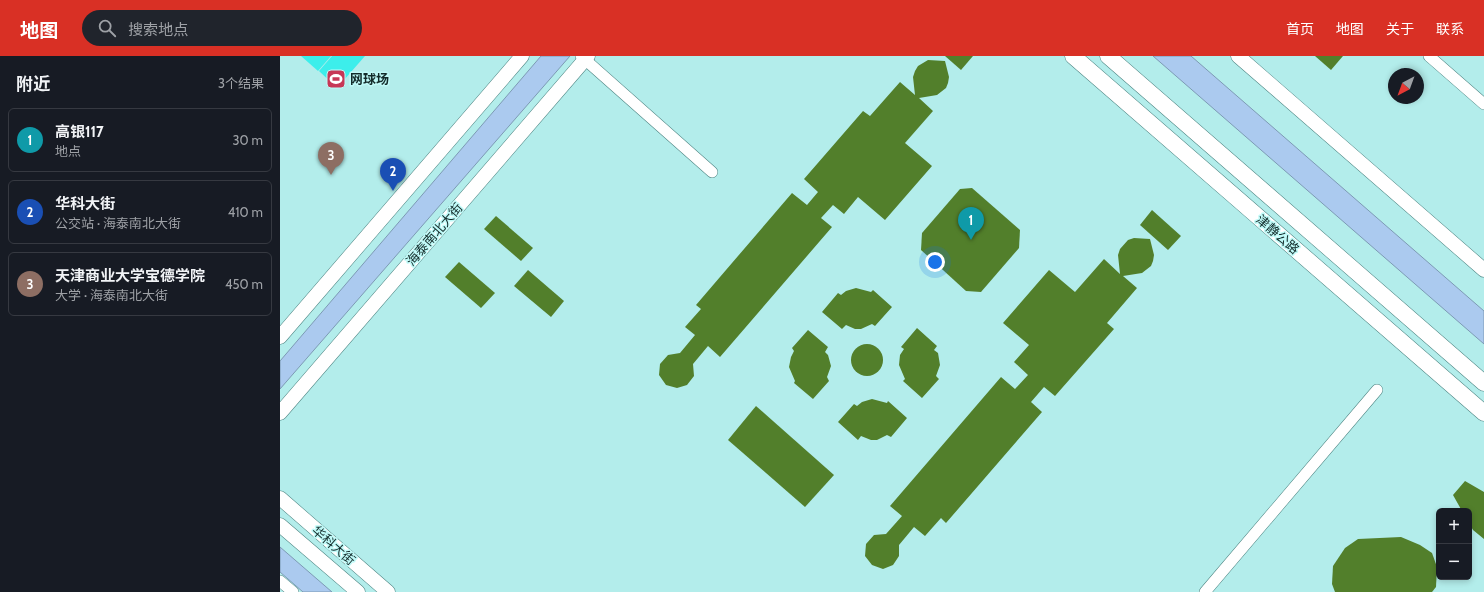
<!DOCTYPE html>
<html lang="zh">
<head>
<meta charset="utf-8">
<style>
  :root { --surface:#171b24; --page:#20242c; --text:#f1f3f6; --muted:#9ea1a6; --line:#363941; --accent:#d93025 }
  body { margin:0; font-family:Cabin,"Noto Sans SC",sans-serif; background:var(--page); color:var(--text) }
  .controls { position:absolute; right:12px; bottom:12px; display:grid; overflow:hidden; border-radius:6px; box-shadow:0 2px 6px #0003 }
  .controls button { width:36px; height:36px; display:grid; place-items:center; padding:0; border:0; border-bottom:1px solid var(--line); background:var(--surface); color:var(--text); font:20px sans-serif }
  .compass { position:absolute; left:1108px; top:12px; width:36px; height:36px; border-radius:50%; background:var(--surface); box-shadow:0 2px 6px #0003; rotate:221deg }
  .you { position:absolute; left:655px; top:206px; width:14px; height:14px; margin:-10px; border:3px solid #fff; border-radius:50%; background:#1a73e8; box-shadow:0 0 0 6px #1a73e833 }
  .badge { display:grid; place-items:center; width:26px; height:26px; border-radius:50%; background:var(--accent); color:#fff; font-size:13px; font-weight:700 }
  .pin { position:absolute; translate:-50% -33px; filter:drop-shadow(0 1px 2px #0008) }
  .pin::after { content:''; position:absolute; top:21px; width:14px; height:12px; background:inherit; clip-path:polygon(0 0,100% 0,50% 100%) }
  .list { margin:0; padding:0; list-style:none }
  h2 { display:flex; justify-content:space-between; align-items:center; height:52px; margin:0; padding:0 16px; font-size:17px }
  h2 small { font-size:13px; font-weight:400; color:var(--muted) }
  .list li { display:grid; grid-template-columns:26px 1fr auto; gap:12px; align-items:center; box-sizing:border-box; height:64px; margin:0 8px 8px; padding:0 8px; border:1px solid var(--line); border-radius:6px }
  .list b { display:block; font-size:15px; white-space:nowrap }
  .list p { margin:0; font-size:13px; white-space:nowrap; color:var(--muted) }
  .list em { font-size:13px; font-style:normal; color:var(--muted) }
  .icon { flex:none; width:22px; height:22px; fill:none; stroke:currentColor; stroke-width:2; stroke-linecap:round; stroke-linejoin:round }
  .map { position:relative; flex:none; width:1204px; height:536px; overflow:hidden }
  header { display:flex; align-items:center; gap:24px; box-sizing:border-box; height:56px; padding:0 20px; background:var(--accent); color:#fff }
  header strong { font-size:19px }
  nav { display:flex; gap:22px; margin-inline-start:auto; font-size:14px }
  .search { width:280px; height:36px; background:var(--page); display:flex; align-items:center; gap:10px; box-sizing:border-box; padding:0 14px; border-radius:22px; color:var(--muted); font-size:15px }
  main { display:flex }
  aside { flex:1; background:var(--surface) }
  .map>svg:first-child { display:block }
  .green { fill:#3ceeeb }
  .water { fill:#abcaef; stroke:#7d9ab4 }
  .building { fill:#527f2b }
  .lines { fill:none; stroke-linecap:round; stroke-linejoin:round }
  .minor-casing { stroke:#4e8583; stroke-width:12 }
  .major-casing { stroke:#4e8583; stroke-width:15 }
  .highway-casing { stroke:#4e8583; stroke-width:17 }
  .minor { stroke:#fff; stroke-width:11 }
  .major { stroke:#fff; stroke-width:14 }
  .highway { stroke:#fff; stroke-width:16 }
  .labels { text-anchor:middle; stroke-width:3; stroke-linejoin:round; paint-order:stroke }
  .poi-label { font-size:13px; font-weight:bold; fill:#132b2a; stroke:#c0faf8; text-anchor:start }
  .street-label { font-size:13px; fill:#132b2a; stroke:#c0faf8 }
</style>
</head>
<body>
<header>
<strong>地图</strong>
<div class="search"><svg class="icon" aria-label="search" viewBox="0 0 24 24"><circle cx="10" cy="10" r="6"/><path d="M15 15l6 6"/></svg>搜索地点</div>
<nav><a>首页</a><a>地图</a><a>关于</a><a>联系</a></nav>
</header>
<main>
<aside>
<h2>附近<small>3个结果</small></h2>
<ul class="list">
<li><span class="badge" style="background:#0f9aa8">1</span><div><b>高银117</b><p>地点</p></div><em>30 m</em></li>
<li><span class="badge" style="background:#1a4fb4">2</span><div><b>华科大街</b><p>公交站 · 海泰南北大街</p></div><em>410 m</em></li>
<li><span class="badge" style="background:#8d6e63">3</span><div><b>天津商业大学宝德学院</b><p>大学 · 海泰南北大街</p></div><em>450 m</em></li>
</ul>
</aside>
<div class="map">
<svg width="1204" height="536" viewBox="0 0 1204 536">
  <rect width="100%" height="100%" fill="#b3edeb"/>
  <g class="green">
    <path d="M21,0H51L38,15Z"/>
    <path d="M52,0H85L57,32L39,15Z"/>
  </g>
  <g class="water">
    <path d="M261,0H290L0,333V305Z"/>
    <path d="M873,0H911L1204,255V288Z"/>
    <path d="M0,491L52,536H23L0,516Z"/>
  </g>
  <g class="building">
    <path d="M665,0H693L681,14Z"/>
    <path d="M1035,0H1063L1051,14Z"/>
    <path d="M648,4L665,5L669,21L668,27L666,32L657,39L639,42L653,55L625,87L652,110L605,164L578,141L564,158L553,149L541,162L552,171L440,301L428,290L413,308L414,320L407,329L397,332L386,329L379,319L380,308L388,299L400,297L415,279L405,271L421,253L416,249L512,137L527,149L538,136L524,123L583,55L590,60L620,26L635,39L633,21L635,15L638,10Z"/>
    <path d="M692,132L740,174L739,192L701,236L686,235L641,194L642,177L680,133Z"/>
    <path d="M872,154L901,180L888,194L860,169Z"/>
    <path d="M216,160L253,192L241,205L204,173Z"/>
    <path d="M854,182L870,183L874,199L873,205L871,210L862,217L843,220L857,232L827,267L834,273L775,340L764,331L751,346L762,356L666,467L661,462L645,480L634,471L619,489V500L613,509L603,513L592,509L585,500L586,488L594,479L606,478L622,460L610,450L721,321L735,333L748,319L734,306L749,289L723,267L769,214L795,236L824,203L840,218L838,199L840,193L848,184Z"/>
    <path d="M179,206L215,237L201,252L165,221Z"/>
    <path d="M248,214L284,245L271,261L234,230Z"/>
    <path d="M576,232L591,236L593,234L612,251L595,270L592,268L581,273H575L566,269L562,273L542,256L558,237L561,239L566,235Z"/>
    <path d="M637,272L657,290L654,294L658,297L660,309L656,320L659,323L642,342L623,325L625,323L619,309L620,299L624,293L621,291Z"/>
    <path d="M528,274L548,291L545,296L548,299L551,310L547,321L549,325L533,343L514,327L515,325L509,311L511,301L514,295L512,292Z"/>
    <circle cx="587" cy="304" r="16"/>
    <path d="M592,343L607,347L608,345L627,362L611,381L607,379L597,384H591L581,380L578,384L558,366L574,348L577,350L582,346Z"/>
    <path d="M476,350L554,419L525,451L448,384Z"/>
    <path d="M1185,425L1204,436V483L1193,474L1189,467V455H1182L1173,439Z"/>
    <path d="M1121,481L1140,489L1152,497L1157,511L1156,531L1152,536H1055L1052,528L1053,510L1065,492L1078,483Z"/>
  </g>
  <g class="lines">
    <g class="minor-casing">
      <g id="minor">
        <path d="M301,0L432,116"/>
        <path d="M1149,0L1204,48"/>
        <path d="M0,525L13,536"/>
        <path d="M925,536L1097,334"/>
      </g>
    </g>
    <g class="major-casing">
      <g id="major">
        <path d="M958,0L1204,214"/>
        <path d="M0,281L242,0"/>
        <path d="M0,357L308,0"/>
        <path d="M0,442L108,536"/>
        <path d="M0,469L78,536"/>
      </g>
    </g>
    <g class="highway-casing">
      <g id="highway">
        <path d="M793,0L1204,357"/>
        <path d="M828,0L1204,327"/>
      </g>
    </g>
    <use href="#minor" class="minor"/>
    <use href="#major" class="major"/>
    <use href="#highway" class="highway"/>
  </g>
  <defs>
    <g id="stadium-square" transform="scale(1)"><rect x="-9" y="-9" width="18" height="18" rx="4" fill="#c73756" stroke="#c0faf8"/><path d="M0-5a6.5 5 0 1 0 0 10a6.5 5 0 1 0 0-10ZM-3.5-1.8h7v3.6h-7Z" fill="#fff"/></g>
  </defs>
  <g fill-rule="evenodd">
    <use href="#stadium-square" x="56" y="23"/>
  </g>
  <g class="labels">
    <g class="poi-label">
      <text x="70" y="28">网球场</text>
    </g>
    <g class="street-label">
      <text transform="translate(154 178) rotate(-49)" y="5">海泰南北大街</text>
      <text transform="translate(998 178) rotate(41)" y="5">津静公路</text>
      <text transform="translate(54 489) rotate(41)" y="5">华科大街</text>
    </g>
  </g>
</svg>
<div class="controls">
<button>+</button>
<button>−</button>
</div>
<svg class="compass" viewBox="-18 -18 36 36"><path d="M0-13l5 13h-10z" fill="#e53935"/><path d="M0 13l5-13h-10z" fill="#9ea1a6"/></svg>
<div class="you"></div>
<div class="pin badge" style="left:691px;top:184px;background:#0f9aa8">1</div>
<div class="pin badge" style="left:113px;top:135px;background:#1a4fb4">2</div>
<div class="pin badge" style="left:51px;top:119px;background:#8d6e63">3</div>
</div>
</main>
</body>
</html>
